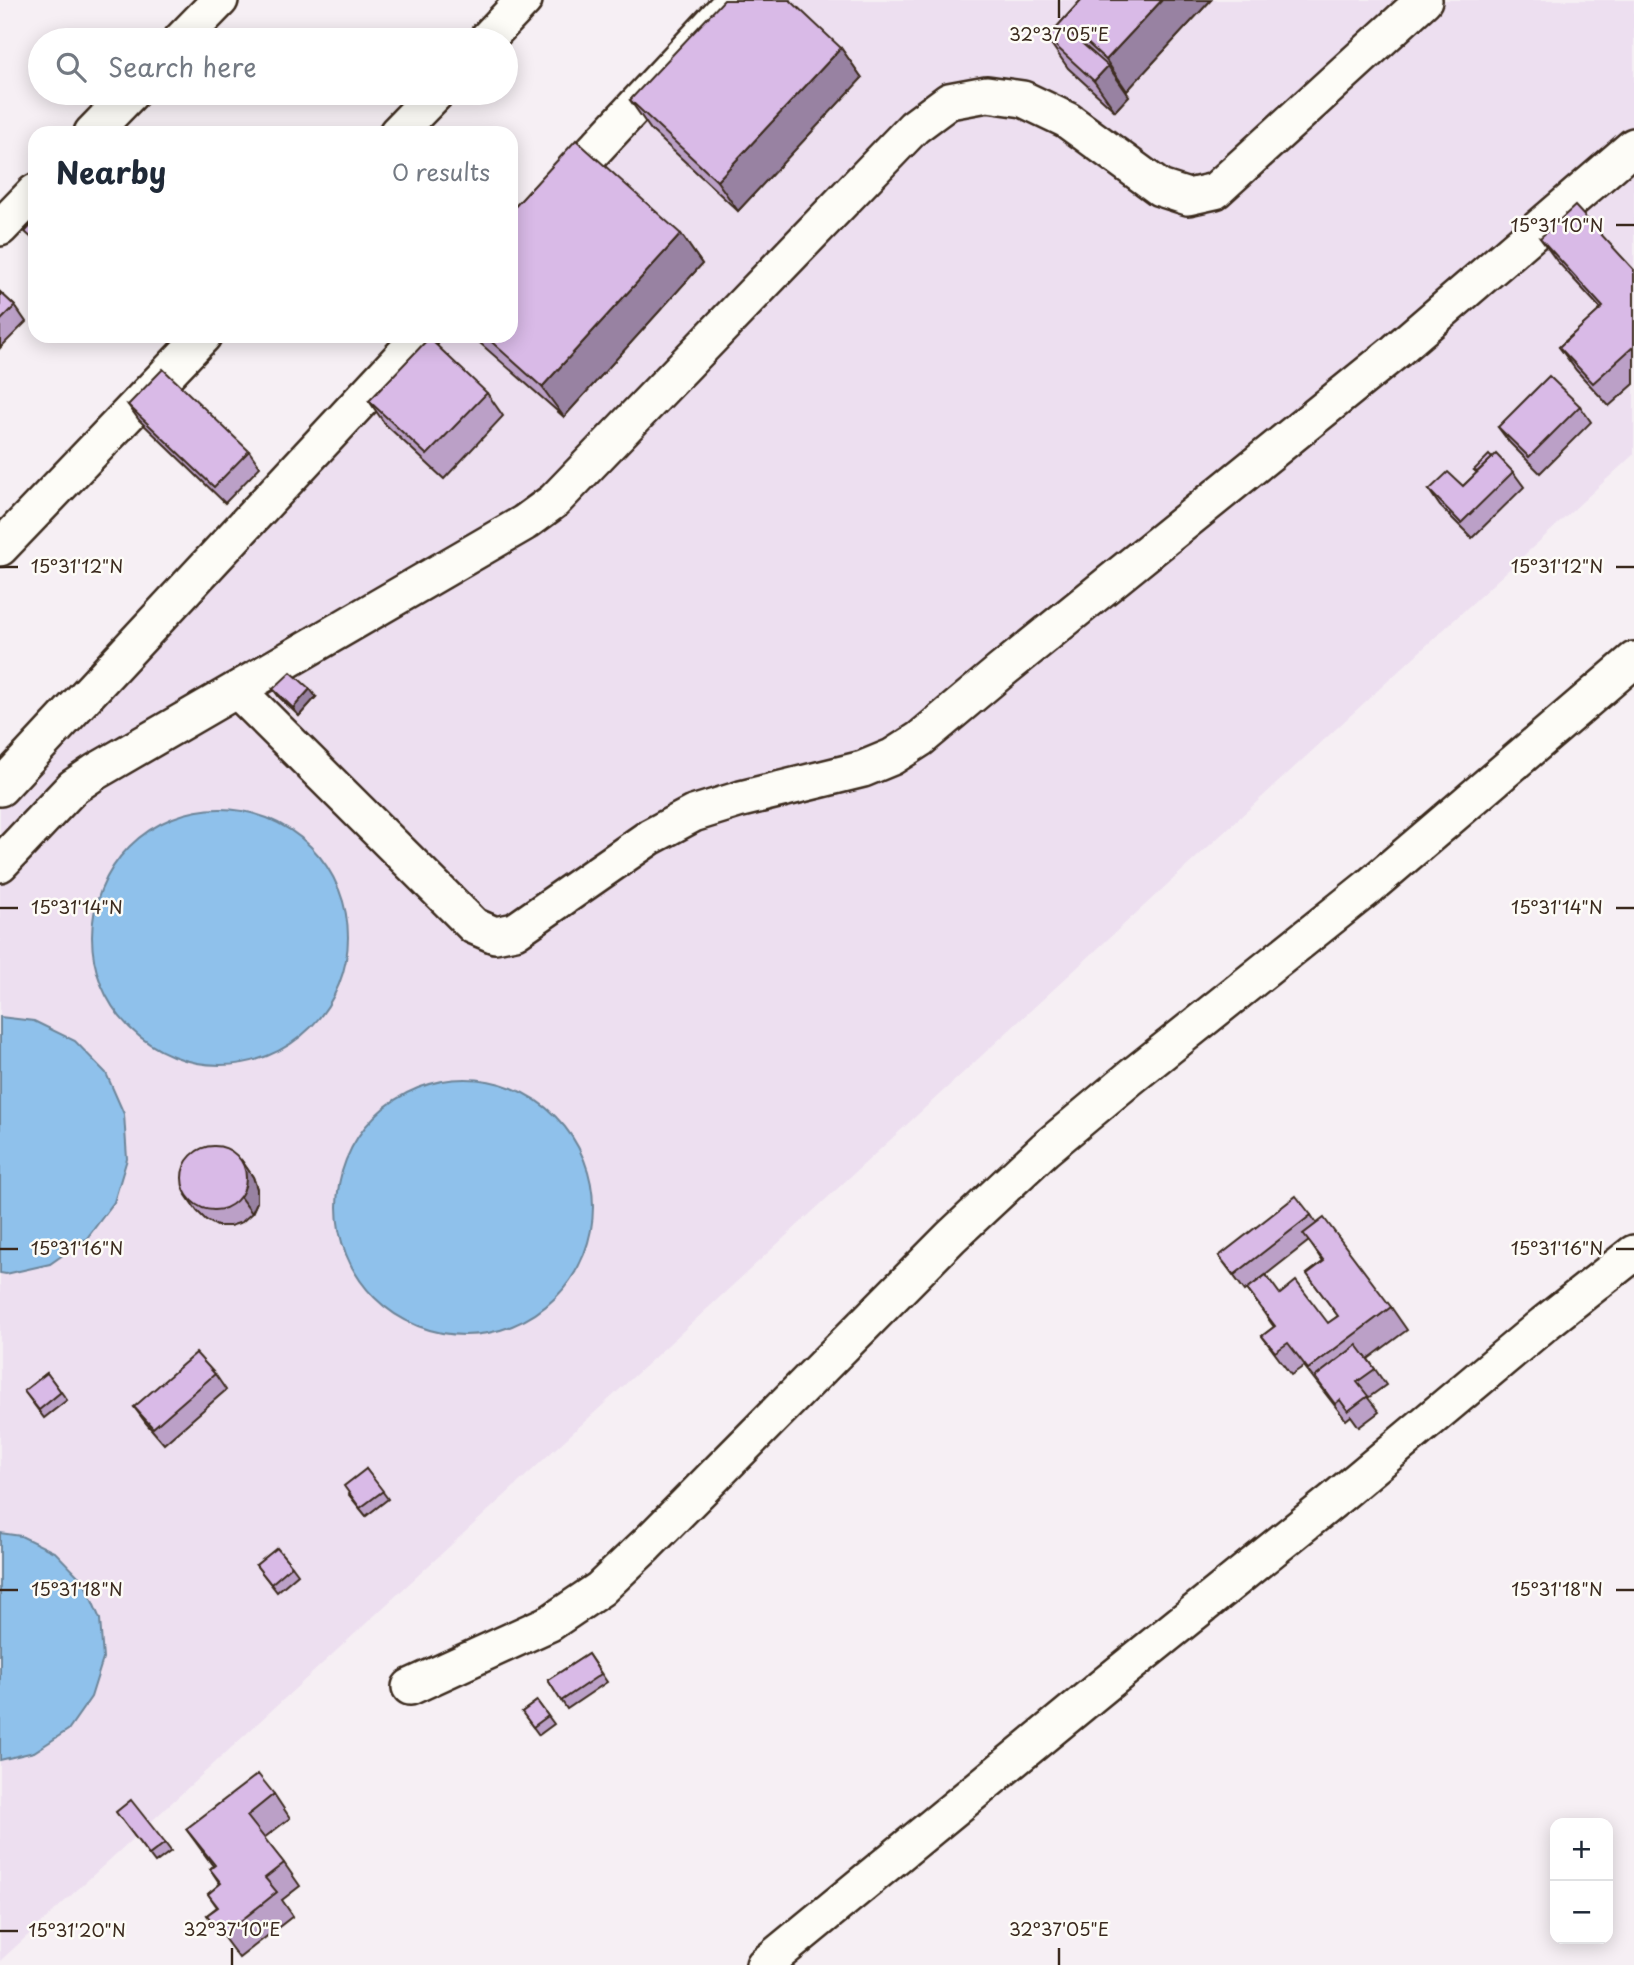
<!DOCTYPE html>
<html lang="en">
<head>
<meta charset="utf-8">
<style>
  :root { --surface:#fff; --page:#f2f2f3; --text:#1f2937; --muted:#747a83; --line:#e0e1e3 }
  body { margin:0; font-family:"Playpen Sans",sans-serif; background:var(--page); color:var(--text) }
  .controls { position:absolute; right:21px; bottom:21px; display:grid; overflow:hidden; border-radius:14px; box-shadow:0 4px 18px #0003 }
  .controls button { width:63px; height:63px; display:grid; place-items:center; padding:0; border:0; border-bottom:2px solid var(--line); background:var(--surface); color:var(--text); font:35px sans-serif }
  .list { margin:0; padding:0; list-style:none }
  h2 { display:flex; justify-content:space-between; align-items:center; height:91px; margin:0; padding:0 28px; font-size:30px }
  h2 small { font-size:23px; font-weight:400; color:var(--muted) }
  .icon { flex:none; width:38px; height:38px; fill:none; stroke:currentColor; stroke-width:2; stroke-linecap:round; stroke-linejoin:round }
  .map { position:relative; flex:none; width:1634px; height:1965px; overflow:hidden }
  .search { position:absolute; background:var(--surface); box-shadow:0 4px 18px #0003; left:28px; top:28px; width:490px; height:77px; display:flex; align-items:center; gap:18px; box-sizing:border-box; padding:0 24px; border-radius:38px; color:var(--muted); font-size:26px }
  .panel { position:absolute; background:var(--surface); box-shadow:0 4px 18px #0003; left:28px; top:126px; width:490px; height:217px; border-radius:21px }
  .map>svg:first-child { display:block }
  .built { fill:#eddff0 }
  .water { fill:#8fc1eb; stroke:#6d8599; stroke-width:2 }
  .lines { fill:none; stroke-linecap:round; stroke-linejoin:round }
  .minor-casing { stroke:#3b2a1e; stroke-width:40 }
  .minor { stroke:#fdfcf7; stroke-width:35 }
  .wall { fill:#bba0c7; stroke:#3b2a1e; stroke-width:2 }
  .shaded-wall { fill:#9882a2; stroke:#3b2a1e; stroke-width:2 }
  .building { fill:#d9bae7; stroke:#3b2a1e; stroke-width:2 }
  .ticks { fill:none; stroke:#3b2a1e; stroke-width:2.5 }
  .ticks-label { font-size:18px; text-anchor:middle; fill:#3b2a1e; stroke:#fdfcf7; stroke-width:5; stroke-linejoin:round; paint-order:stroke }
</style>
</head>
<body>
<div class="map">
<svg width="1634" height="1965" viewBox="0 0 1634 1965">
  <rect width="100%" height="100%" fill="#f6eff4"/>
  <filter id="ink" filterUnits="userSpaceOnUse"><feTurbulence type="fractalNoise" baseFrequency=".0143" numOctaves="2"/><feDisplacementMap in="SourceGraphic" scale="14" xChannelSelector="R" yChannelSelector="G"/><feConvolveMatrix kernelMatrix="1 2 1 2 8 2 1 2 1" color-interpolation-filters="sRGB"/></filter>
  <g filter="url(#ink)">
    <path class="built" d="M745,0H1634V454L0,1961V792L429,336H511V249Z"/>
    <g class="water">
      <circle cx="220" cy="937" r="128"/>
      <path d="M0,1017L34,1021L75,1041L106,1073L124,1114L127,1159L114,1202L87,1238L50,1264L6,1274L0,1273Z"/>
      <circle cx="465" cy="1207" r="128"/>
      <path d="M0,1533L21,1536L56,1553L84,1582L100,1619L103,1659L91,1697L68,1730L34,1752L0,1760Z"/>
    </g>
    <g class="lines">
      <g class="minor-casing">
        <g id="minor">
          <path d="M181,40L220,0"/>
          <path d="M486,40L524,0"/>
          <path d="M92,133L131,93"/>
          <path d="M397,133L436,93"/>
          <path d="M0,228L35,192"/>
          <path d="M511,239L734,0"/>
          <path d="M0,548L203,336"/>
          <path d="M237,690L474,926L495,935L515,931L650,837L693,814L741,799L863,769L892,757L920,739L1001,671L1396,351L1634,146"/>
          <path d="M0,788L421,336"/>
          <path d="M0,864L73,787L95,772L524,523L554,501L914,127L949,101L987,94L1023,99L1067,120L1160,188L1188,197L1215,191L1424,0"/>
          <path d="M410,1687L550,1623L600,1589L646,1545L951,1237L1045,1149L1130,1078L1370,886L1634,660"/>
          <path d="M764,1965L1107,1683L1335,1499L1544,1324L1634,1253"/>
        </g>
      </g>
      <use href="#minor" class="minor"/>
    </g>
    <g class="wall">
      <path d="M1081,0H1211L1127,91L1122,86L1129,96L1115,111L1068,68L1047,38Z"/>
      <path d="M841,48L862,78L738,211L651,130L630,100Z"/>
      <path d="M681,234L702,264L564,417L472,336H511Z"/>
      <path d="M1540,238L1634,270V384L1609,406L1576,370L1559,347L1601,309L1557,261Z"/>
      <path d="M0,292L15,306L26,322L0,348Z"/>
      <path d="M487,393L503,416L444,479L385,424L369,401Z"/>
      <path d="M128,405L249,451L260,467L225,503L139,420Z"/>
      <path d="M1580,406L1591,422L1540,473L1510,443L1498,427Z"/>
      <path d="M1492,458L1513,472L1524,487L1472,538L1440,506L1429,490L1463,486L1477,473L1474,470Z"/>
      <path d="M273,689L316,697L299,716L279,697Z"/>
      <path d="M242,1161L253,1177L257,1189V1202L252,1213L242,1222L230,1226H217L206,1220L197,1211L186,1195Z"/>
      <path d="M1311,1215L1317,1224L1391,1307L1407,1330L1368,1359L1386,1385L1368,1398L1379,1412L1359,1427L1351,1416L1346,1420L1304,1366L1291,1375L1262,1336L1274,1327L1247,1289L1280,1294L1328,1323L1338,1316L1307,1274L1323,1262L1309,1241L1245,1291L1219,1256Z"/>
      <path d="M47,1373L67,1400L44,1418L24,1391Z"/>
      <path d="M215,1374L226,1390L164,1444L146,1423L134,1407Z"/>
      <path d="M366,1469L388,1499L366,1516L349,1495Z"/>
      <path d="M256,1565L292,1566L298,1574L277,1592Z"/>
      <path d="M588,1654L607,1682L567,1709L548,1680Z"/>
      <path d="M537,1701L554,1724L539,1735L522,1712Z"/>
      <path d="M274,1794L290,1818L264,1838L284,1863L300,1886L282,1900L293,1916L239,1958L207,1915L217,1907L208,1894L220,1884L210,1869L213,1866L186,1829Z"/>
      <path d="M116,1812L165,1843L171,1851L155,1863Z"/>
    </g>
    <g class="shaded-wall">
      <path d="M1162,0H1211L1127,91L1106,60Z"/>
      <path d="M841,48L862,78L738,211L717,181Z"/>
      <path d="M1108,66L1129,96L1115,111L1094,81Z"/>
      <path d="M681,234L702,264L564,417L542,387Z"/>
      <path d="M310,689L316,697L299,716L293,708Z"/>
      <path d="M242,1161L253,1177L257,1189V1202L252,1213L240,1197Z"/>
    </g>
    <g class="building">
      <path d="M724,0H790L841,48L717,181L630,100Z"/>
      <path d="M1081,0H1162L1106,60L1072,29L1069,32L1108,66L1094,81L1047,38Z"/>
      <path d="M576,140L681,234L542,387L485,336H511V211Z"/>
      <path d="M1575,206L1634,270V346L1593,383L1559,347L1603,307L1540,238Z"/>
      <path d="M35,221V241L25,232Z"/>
      <path d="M0,292L15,306L0,321Z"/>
      <path d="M429,338L487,393L427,455L369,401Z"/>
      <path d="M163,369L249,451L214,487L128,405Z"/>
      <path d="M1549,376L1580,406L1529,457L1498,427Z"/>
      <path d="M1496,454L1513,472L1461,523L1429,490L1448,472L1463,486Z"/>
      <path d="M1489,455L1492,458L1477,472L1474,470Z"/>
      <path d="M291,672L310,689L293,708L273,689Z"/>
      <circle cx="214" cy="1178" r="32"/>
      <path d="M1296,1196L1311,1215L1234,1275L1219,1256Z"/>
      <path d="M1324,1218L1391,1307L1308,1369L1288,1343L1275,1352L1262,1336L1275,1326L1247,1289L1266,1275L1280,1294L1296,1281L1328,1323L1338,1316L1307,1274L1324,1261L1303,1234Z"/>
      <path d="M1357,1345L1375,1369L1357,1382L1368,1396L1348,1411L1340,1400L1335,1404L1315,1377Z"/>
      <path d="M196,1353L215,1374L153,1428L134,1407Z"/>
      <path d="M47,1373L61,1392L39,1410L24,1391Z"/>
      <path d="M366,1469L383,1491L360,1508L344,1486Z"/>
      <path d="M277,1548L292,1566L271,1584L256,1565Z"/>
      <path d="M588,1654L601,1674L561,1701L548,1680Z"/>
      <path d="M537,1701L548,1716L533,1727L522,1712Z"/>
      <path d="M258,1774L274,1794L247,1816L284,1863L265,1878L277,1892L223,1935L207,1915L218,1907L208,1894L221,1883L210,1869L215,1865L186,1829Z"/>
      <path d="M131,1800L165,1843L149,1855L116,1812Z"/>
    </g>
  </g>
  <path class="ticks" d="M1059,0V18M1616,225H1634M0,567H18M1616,567H1634M0,908H18M1616,908H1634M0,1249H18M1616,1249H1634M0,1590H18M1616,1590H1634M0,1931H18M232,1948V1965M1059,1948V1965"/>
  <g class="ticks-label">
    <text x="1059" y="41">32°37'05"E</text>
    <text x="1557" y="232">15°31'10"N</text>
    <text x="1557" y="573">15°31'12"N</text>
    <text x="77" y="573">15°31'12"N</text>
    <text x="1557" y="914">15°31'14"N</text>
    <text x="77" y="914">15°31'14"N</text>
    <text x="1557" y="1255">15°31'16"N</text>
    <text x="77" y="1255">15°31'16"N</text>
    <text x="1557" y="1596">15°31'18"N</text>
    <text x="77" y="1596">15°31'18"N</text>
    <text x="232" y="1936">32°37'10"E</text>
    <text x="1059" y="1936">32°37'05"E</text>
    <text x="77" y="1937">15°31'20"N</text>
  </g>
</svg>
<div class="controls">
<button>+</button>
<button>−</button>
</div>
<div class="search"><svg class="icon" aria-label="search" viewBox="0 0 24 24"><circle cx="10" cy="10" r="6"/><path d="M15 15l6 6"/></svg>Search here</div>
<section class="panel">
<h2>Nearby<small>0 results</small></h2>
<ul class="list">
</ul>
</section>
</div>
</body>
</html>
